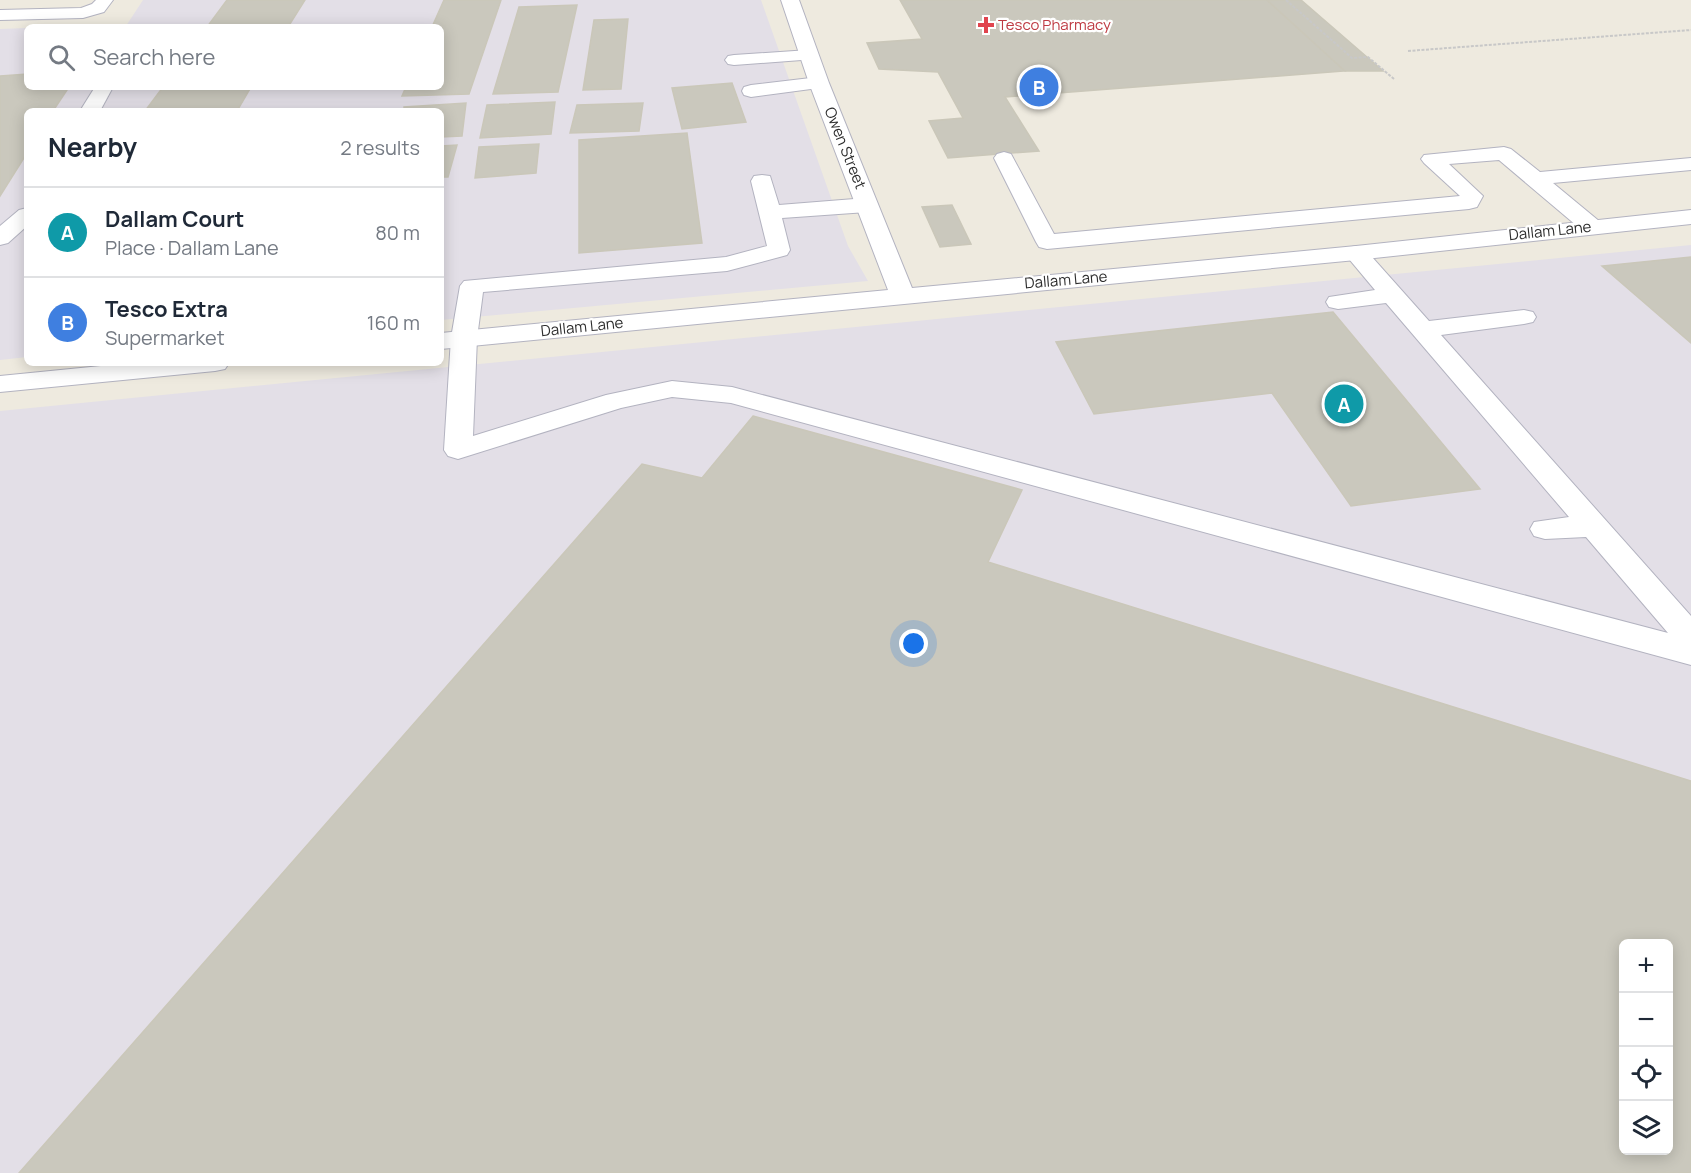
<!DOCTYPE html>
<html lang="en">
<head>
<meta charset="utf-8">
<style>
  :root { --surface:#fff; --page:#f2f2f3; --text:#1f2937; --muted:#747a83; --line:#e0e1e3; --accent:#4143f9 }
  body { margin:0; font-family:Manrope,sans-serif; background:var(--page); color:var(--text) }
  .controls { position:absolute; right:18px; bottom:18px; display:grid; overflow:hidden; border-radius:9px; box-shadow:0 3px 15px #0003 }
  .controls button { width:54px; height:54px; display:grid; place-items:center; padding:0; border:0; border-bottom:2px solid var(--line); background:var(--surface); color:var(--text); font:30px sans-serif }
  .you { position:absolute; left:914px; top:644px; width:21px; height:21px; margin:-15px; border:4px solid #fff; border-radius:50%; background:#1a73e8; box-shadow:0 0 0 9px #1a73e833 }
  .badge { display:grid; place-items:center; width:39px; height:39px; border-radius:50%; background:var(--accent); color:#fff; font-size:20px; font-weight:700 }
  .pin { position:absolute; translate:-50% -50%; border:3px solid #fff; box-shadow:0 2px 6px #0006 }
  .list { margin:0; padding:0; list-style:none }
  h2 { display:flex; justify-content:space-between; align-items:center; height:78px; margin:0; padding:0 24px; font-size:26px }
  h2 small { font-size:20px; font-weight:400; color:var(--muted) }
  .list li { display:grid; grid-template-columns:39px 1fr auto; gap:18px; align-items:center; box-sizing:border-box; height:90px; padding:0 24px; border-top:2px solid var(--line) }
  .list b { display:block; font-size:22px; white-space:nowrap }
  .list p { margin:0; font-size:20px; white-space:nowrap; color:var(--muted) }
  .list em { font-size:20px; font-style:normal; color:var(--muted) }
  .icon { flex:none; width:33px; height:33px; fill:none; stroke:currentColor; stroke-width:2; stroke-linecap:round; stroke-linejoin:round }
  .map { position:relative; flex:none; width:1691px; height:1173px; overflow:hidden }
  .search { position:absolute; background:var(--surface); box-shadow:0 3px 15px #0003; left:24px; top:24px; width:420px; height:66px; display:flex; align-items:center; gap:15px; box-sizing:border-box; padding:0 21px; border-radius:9px; color:var(--muted); font-size:22px }
  .panel { position:absolute; background:var(--surface); box-shadow:0 3px 15px #0003; left:24px; top:108px; width:420px; height:258px; border-radius:9px }
  .map>svg:first-child { display:block }
  .industrial { fill:#e3dfe7; fill-rule:evenodd }
  .building { fill:#cac8bd; stroke:#cac7b9; stroke-width:1.5; fill-rule:evenodd }
  .lines { fill:none; stroke-linecap:round; stroke-linejoin:round }
  .lane-casing { stroke:#b3b3c0; stroke-width:2 }
  .street-casing { stroke:#b3b3c0; stroke-width:2 }
  .path { stroke:#c8c8c8; stroke-width:2; stroke-dasharray:3 1.5; stroke-linecap:butt }
  .lane { fill:#fff; fill-rule:evenodd }
  .street { fill:#fff; fill-rule:evenodd }
  .health-dot { fill:#e0444e; stroke:#fff; stroke-width:2 }
  .labels { text-anchor:middle; stroke-width:4.5; stroke-linejoin:round; paint-order:stroke }
  .far-health-label { font-size:15px; fill:#be3a42; stroke:#fff; text-anchor:start }
  .far-street-label { font-size:15px; fill:#2d2d2d; stroke:#fff }
</style>
</head>
<body>
<div class="map">
<svg width="1691" height="1173" viewBox="0 0 1691 1173">
  <rect width="100%" height="100%" fill="#eeeadf"/>
  <g class="industrial">
    <path d="M143,0H761L848,246L868,281L441,320V111H27V357L0,360V29L27,28V87H441V27H75L126,26Z"/>
    <path d="M1691,245V1173H0V411ZM1624,944H1668V1150H1624Z"/>
  </g>
  <g class="building">
    <path d="M227,0H305L288,27H207Z"/>
    <path d="M444,0H501L469,94L402,96L406,87H441V27H432Z"/>
    <path d="M900,0H1267L1345,71L1005,97L1039,151L948,158L929,121L963,118L938,72L879,69L867,43L922,39Z"/>
    <path d="M1267,0H1301L1383,71H1345Z"/>
    <path d="M577,5L558,92L493,94L519,7Z"/>
    <path d="M628,19L621,89L583,90L594,20Z"/>
    <path d="M27,74V87H69L53,111H27V153L0,196V76Z"/>
    <path d="M732,83L746,122L682,129L672,88Z"/>
    <path d="M163,87H251L237,111H145Z"/>
    <path d="M555,102L551,134L480,138L487,105Z"/>
    <path d="M466,103L462,136L441,137V111H404V107Z"/>
    <path d="M643,103L639,131L570,133L577,105Z"/>
    <path d="M687,133L702,243L579,253V140Z"/>
    <path d="M539,144L536,173L475,178L479,147Z"/>
    <path d="M457,145L448,177H441V146Z"/>
    <path d="M952,205L971,244L940,247L922,207Z"/>
    <path d="M1691,257V343L1602,266Z"/>
    <path d="M1333,312L1480,489L1351,506L1272,393L1094,414L1056,342Z"/>
    <path d="M753,416L1022,490L988,562L1691,781V1173H19L642,464L702,478ZM1624,944H1668V1150H1624Z"/>
  </g>
  <g class="lines">
    <g class="lane-casing">
      <g id="lane">
        <path d="M96,0H113L104,12L83,18L0,20V10L81,8L92,4Z"/>
        <path d="M809,50L815,51L818,55L815,59L734,65L728,64L725,60L728,56L734,55Z"/>
        <path d="M819,77L826,79L828,83L826,87L751,97L744,95L742,91L744,87L751,85Z"/>
        <path d="M95,87H113L100,111H80Z"/>
        <path d="M1504,147L1511,149L1540,172L1691,158V170L1553,183L1599,221L1602,226L1599,231L1591,233L1583,231L1499,160L1449,164L1483,196L1477,207L1469,209L1047,249L1039,247L1036,242L994,158L997,154L1004,152L1011,154L1054,234L1460,196L1424,163L1421,159L1424,155Z"/>
        <path d="M762,175L770,176L779,205L867,198L875,200L878,205L875,210L867,212L782,218L790,250L787,255L727,271L483,292L477,338L473,436L606,395L672,381L732,387L1668,633L1586,537L1545,539L1534,536L1530,529L1534,522L1569,517L1386,303L1338,309L1329,307L1326,302L1329,297L1375,290L1344,253L1348,248L1356,246L1364,248L1429,321L1524,310L1533,312L1536,317L1533,322L1524,324L1441,335L1691,616V665L731,403L672,397L621,408L458,459L448,456L444,450L451,338L460,286L464,281L726,257L767,246L751,181L754,176Z"/>
        <path d="M27,208V226L8,243L0,245V226L19,210Z"/>
      </g>
    </g>
    <g class="street-casing">
      <g id="street">
        <path d="M781,0H799L829,83L912,288L1356,246L1691,210V224L1356,260L441,349V333L888,290L809,83Z"/>
        <path d="M131,363H229L225,369L215,371L0,392V376Z"/>
      </g>
    </g>
    <g class="path">
      <path d="M1286,0L1352,58L1368,57L1394,79"/>
      <path d="M1408,51L1691,30"/>
    </g>
    <use href="#lane" class="lane"/>
    <use href="#street" class="street"/>
  </g>
  <path class="health-dot" d="M983 16h6v6h6v6h-6v6h-6v-6h-6v-6h6z"/>
  <g class="labels">
    <g class="far-health-label">
      <text x="998" y="30">Tesco Pharmacy</text>
    </g>
    <g class="far-street-label">
      <text transform="translate(845 148) rotate(68)" y="5">Owen Street</text>
      <text transform="translate(1550 231) rotate(-6)" y="5">Dallam Lane</text>
      <text transform="translate(1066 280) rotate(-5)" y="5">Dallam Lane</text>
      <text transform="translate(582 327) rotate(-6)" y="5">Dallam Lane</text>
    </g>
  </g>
</svg>
<div class="controls">
<button>+</button>
<button>−</button>
<button><svg class="icon" aria-label="locate" viewBox="0 0 24 24"><circle cx="12" cy="12" r="6"/><path d="M12 2v4M12 18v4M2 12h4M18 12h4"/></svg></button>
<button><svg class="icon" aria-label="layers" viewBox="0 0 24 24"><path d="M12 4l9 5-9 5-9-5zM3 14l9 5 9-5"/></svg></button>
</div>
<div class="you"></div>
<div class="pin badge" style="left:1344px;top:404px;background:#0f9aa8">A</div>
<div class="pin badge" style="left:1039px;top:87px;background:#3f7fe0">B</div>
<div class="search"><svg class="icon" aria-label="search" viewBox="0 0 24 24"><circle cx="10" cy="10" r="6"/><path d="M15 15l6 6"/></svg>Search here</div>
<section class="panel">
<h2>Nearby<small>2 results</small></h2>
<ul class="list">
<li><span class="badge" style="background:#0f9aa8">A</span><div><b>Dallam Court</b><p>Place · Dallam Lane</p></div><em>80 m</em></li>
<li><span class="badge" style="background:#3f7fe0">B</span><div><b>Tesco Extra</b><p>Supermarket</p></div><em>160 m</em></li>
</ul>
</section>
</div>
</body>
</html>
